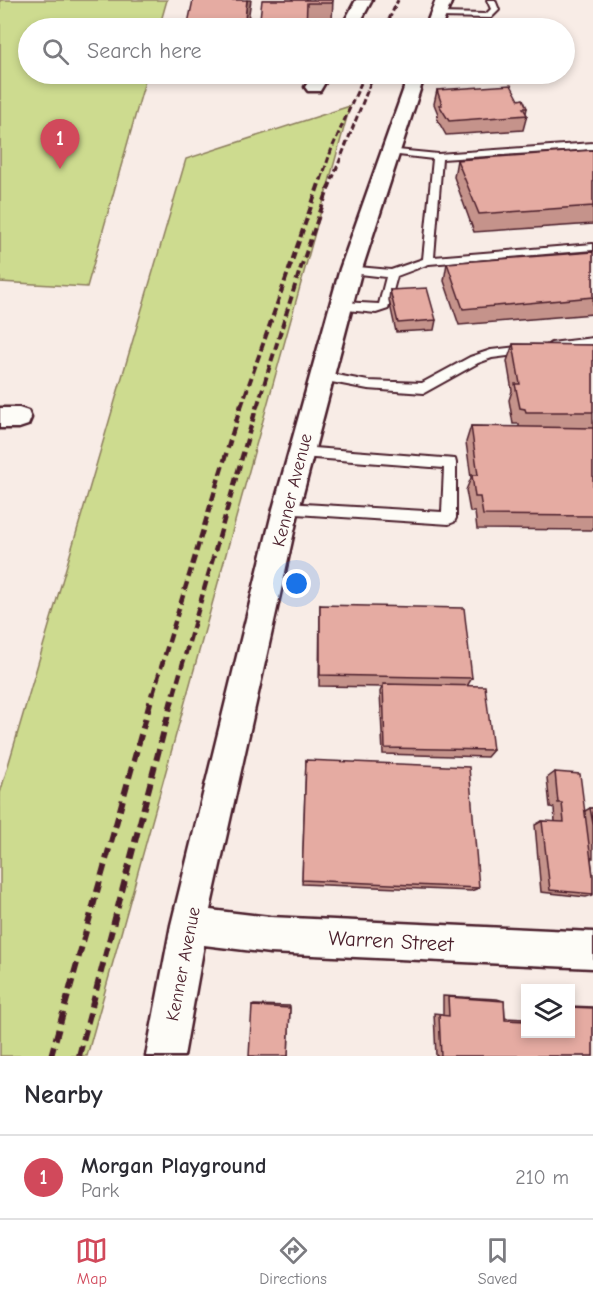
<!DOCTYPE html>
<html lang="en">
<head>
<meta charset="utf-8">
<style>
  :root { --surface:#fff; --page:#f2f2f3; --text:#2b2b33; --muted:#7c7c81; --line:#e1e1e2; --accent:#d1495b }
  body { margin:0; font-family:"Comic Neue",sans-serif; background:var(--page); color:var(--text) }
  .controls { position:absolute; right:18px; bottom:18px; display:grid; overflow:hidden; border-radius:0px; box-shadow:0 3px 9px #0003 }
  .controls button { width:54px; height:54px; display:grid; place-items:center; padding:0; border:0; border-bottom:2px solid var(--line); background:var(--surface); color:var(--text); font:30px sans-serif }
  .you { position:absolute; left:297px; top:584px; width:21px; height:21px; margin:-15px; border:4px solid #fff; border-radius:50%; background:#1a73e8; box-shadow:0 0 0 9px #1a73e833 }
  .badge { display:grid; place-items:center; width:39px; height:39px; border-radius:50%; background:var(--accent); color:#fff; font-size:20px; font-weight:700 }
  .pin { position:absolute; translate:-50% -50px; filter:drop-shadow(0 2px 3px #0008) }
  .pin::after { content:''; position:absolute; top:32px; width:21px; height:18px; background:inherit; clip-path:polygon(0 0,100% 0,50% 100%) }
  .list { margin:0; padding:0; list-style:none }
  h2 { display:flex; justify-content:space-between; align-items:center; height:78px; margin:0; padding:0 24px; font-size:26px }
  h2 small { font-size:20px; font-weight:400; color:var(--muted) }
  .list li { display:grid; grid-template-columns:39px 1fr auto; gap:18px; align-items:center; box-sizing:border-box; height:84px; padding:0 24px; border-top:2px solid var(--line) }
  .list b { display:block; font-size:22px; white-space:nowrap }
  .list p { margin:0; font-size:20px; white-space:nowrap; color:var(--muted) }
  .list em { font-size:20px; font-style:normal; color:var(--muted) }
  .icon { flex:none; width:33px; height:33px; fill:none; stroke:currentColor; stroke-width:2; stroke-linecap:round; stroke-linejoin:round }
  .map { position:relative; flex:none; width:593px; height:1056px; overflow:hidden }
  .search { position:absolute; background:var(--surface); box-shadow:0 3px 9px #0003; left:18px; right:18px; top:18px; height:66px; display:flex; align-items:center; gap:15px; box-sizing:border-box; padding:0 21px; border-radius:33px; color:var(--muted); font-size:22px }
  .sheet { height:162px; background:var(--surface) }
  nav { display:flex; justify-content:space-around; align-items:center; box-sizing:border-box; height:84px; border-top:2px solid var(--line); background:var(--surface); font-size:16px; color:var(--muted) }
  nav a { display:grid; justify-items:center; gap:3px }
  nav .on { color:var(--accent) }
  .map>svg:first-child { display:block }
  .green { fill:#cddb8f; stroke:#8c7d5d; stroke-width:1.5 }
  .lines { fill:none; stroke-linecap:round; stroke-linejoin:round }
  .lane-casing { stroke:#4a1f2b; stroke-width:4 }
  .street-casing { stroke:#4a1f2b; stroke-width:5 }
  .lane { fill:#fdfcf7; fill-rule:evenodd }
  .street { fill:#fdfcf7; fill-rule:evenodd }
  .rail-far3 { stroke:#4a1f2b; stroke-width:3; stroke-dasharray:6 3; stroke-linecap:butt }
  .rail-far2 { stroke:#4a1f2b; stroke-width:4; stroke-dasharray:8 4; stroke-linecap:butt }
  .rail-far1 { stroke:#4a1f2b; stroke-width:4.5; stroke-dasharray:9 4.5; stroke-linecap:butt }
  .rail { stroke:#4a1f2b; stroke-width:6; stroke-dasharray:11 6; stroke-linecap:butt }
  .wall { fill:#c5938b; stroke:#4a1f2b; stroke-width:1.5 }
  .shaded-wall { fill:#a07871; stroke:#4a1f2b; stroke-width:1.5 }
  .building { fill:#e5aba2; stroke:#4a1f2b; stroke-width:1.5 }
  .labels { text-anchor:middle; stroke-width:6; stroke-linejoin:round; paint-order:stroke }
  .street-label { font-size:18px; fill:#4a1f2b; stroke:#fdfcf7 }
  .near-street-label { font-size:21px; fill:#4a1f2b; stroke:#fdfcf7 }
</style>
</head>
<body>
<div class="map">
<svg width="593" height="1056" viewBox="0 0 593 1056">
  <rect width="100%" height="100%" fill="#f8ece6"/>
  <filter id="ink" filterUnits="userSpaceOnUse"><feTurbulence type="fractalNoise" baseFrequency=".0167" numOctaves="2"/><feDisplacementMap in="SourceGraphic" scale="12" xChannelSelector="R" yChannelSelector="G"/><feConvolveMatrix kernelMatrix="1 2 1 2 8 2 1 2 1" color-interpolation-filters="sRGB"/></filter>
  <g filter="url(#ink)">
    <g class="green">
      <path d="M0,0H167L159,28H28V74H147L87,287L0,282Z"/>
      <path d="M350,106L87,1056H0V793L186,159Z"/>
    </g>
    <g class="lines">
      <g class="lane-casing">
        <g id="lane">
          <path d="M487,0H495L499,10L491,18L438,17L434,15L438,13L486,14L491,9Z"/>
          <path d="M593,143V149L442,159L434,257L593,244V250L429,264L397,276L388,309L376,313L337,309V303L341,302L379,304L386,277L351,273L347,272V266L391,270L423,259L433,159L390,154L387,153V149L438,154Z"/>
          <path d="M593,338V346L551,351L545,347L551,343Z"/>
          <path d="M526,346L532,350L530,353L492,358L478,363L424,393L368,389L321,380L315,376L321,372L368,381L422,383L470,357L491,350Z"/>
          <path d="M301,447L455,459L456,463V518L454,522L449,524L281,513L279,509L281,505L286,503L442,512L444,468L301,457L295,452Z"/>
        </g>
      </g>
      <g class="street-casing">
        <g id="street">
          <path d="M356,0H372L357,28H341Z"/>
          <path d="M436,0H452L441,28H425Z"/>
          <path d="M314,74H330L320,91H308L305,87Z"/>
          <path d="M409,74H425L362,269L299,509L210,910L270,917L593,932V968L270,953L204,945L184,1056H146L171,925L273,509L340,269Z"/>
          <path d="M0,408H19L28,411L31,418L28,425L19,428H0Z"/>
        </g>
      </g>
      <use href="#lane" class="lane"/>
      <use href="#street" class="street"/>
      <g class="rail-far3">
        <path d="M385,28L398,0"/>
        <path d="M321,180L332,148L365,74"/>
        <path d="M332,180L374,74"/>
      </g>
      <g class="rail-far2">
        <path d="M241,407L321,178"/>
        <path d="M257,407L298,276L332,178"/>
      </g>
      <g class="rail-far1">
        <path d="M153,694L241,405"/>
        <path d="M174,694L257,405"/>
      </g>
      <g class="rail">
        <path d="M51,1056L153,692"/>
        <path d="M79,1056L174,692"/>
      </g>
    </g>
    <g class="wall">
      <path d="M262,0H333L332,20H307Z"/>
      <path d="M182,74H246V79L182,78Z"/>
      <rect x="255" y="74" width="17" height="1"/>
      <path d="M437,90L519,100L527,108L526,113L527,115L523,130L446,135L437,119L438,114L434,104Z"/>
      <path d="M593,150V224L474,232L454,177L457,160Z"/>
      <path d="M593,252V314L459,325L444,281L447,263Z"/>
      <path d="M390,290L436,320L434,330L396,332L389,300Z"/>
      <path d="M513,344L593,345V530L477,529L475,512H470L466,490L471,478L466,442L471,426L519,427V424H513L509,400L512,391L507,361Z"/>
      <path d="M320,605L472,678L467,686L493,750L487,757L383,754L380,692L382,687L319,686Z"/>
      <path d="M306,760L479,888L471,891L302,884Z"/>
      <path d="M555,772L585,811L590,808H593V858H591L593,876V895L586,897L541,892L535,825L542,821L555,822L554,808L550,807L547,778Z"/>
      <path d="M443,996L497,999L504,1001L505,1018L525,1019V1034H570V1006L593,1007V1056H436L434,1013L443,1014Z"/>
      <path d="M254,1005L290,1006L288,1056L252,1006Z"/>
    </g>
    <g class="shaded-wall">
      <path d="M247,0H251L247,27L245,19Z"/>
      <path d="M251,19V28H248V27Z"/>
    </g>
    <g class="building">
      <path d="M193,0H247L245,19H251L248,27L242,26V28H187Z"/>
      <path d="M262,0H333L332,3H307L306,28H259Z"/>
      <path d="M511,85L519,100L523,99L527,108H523L527,115L449,121L439,105H442L437,90Z"/>
      <path d="M593,150V206L479,214L457,160Z"/>
      <path d="M593,252V297L463,309L447,263Z"/>
      <path d="M427,288L436,320L398,323L390,290Z"/>
      <path d="M513,344L593,345V412H526L525,409L520,408L515,384H520Z"/>
      <path d="M471,426L593,428V516L483,515L480,497H475L472,475H478Z"/>
      <path d="M320,605L464,608L472,678L320,675Z"/>
      <path d="M383,684L485,686L493,750L385,748Z"/>
      <path d="M306,760L469,767L479,888L302,880Z"/>
      <path d="M555,772L580,774L593,876V894L550,890L542,821L564,822L562,803H558Z"/>
      <path d="M590,808H593V824Z"/>
      <path d="M448,997L504,1001L505,1020L525,1021V1034H570V1007L593,1008V1056H441L439,1015L449,1016Z"/>
      <path d="M252,1006L290,1008L288,1056H249Z"/>
    </g>
  </g>
  <g class="labels">
    <g class="street-label">
      <text transform="translate(292 490) rotate(-76)" y="6">Kenner Avenue</text>
      <text transform="translate(183 964) rotate(-79)" y="6">Kenner Avenue</text>
    </g>
    <g class="near-street-label">
      <text transform="translate(391 941) rotate(3)" y="7">Warren Street</text>
    </g>
  </g>
</svg>
<div class="controls">
<button><svg class="icon" aria-label="layers" viewBox="0 0 24 24"><path d="M12 4l9 5-9 5-9-5zM3 14l9 5 9-5"/></svg></button>
</div>
<div class="you"></div>
<div class="pin badge" style="left:60px;top:169px">1</div>
<div class="search"><svg class="icon" aria-label="search" viewBox="0 0 24 24"><circle cx="10" cy="10" r="6"/><path d="M15 15l6 6"/></svg>Search here</div>
</div>
<section class="sheet">
<h2>Nearby<small></small></h2>
<ul class="list">
<li><span class="badge">1</span><div><b>Morgan Playground</b><p>Park</p></div><em>210 m</em></li>
</ul>
</section>
<nav>
<a class="on"><svg class="icon" aria-label="map" viewBox="0 0 24 24"><path d="M3 6l6-2 6 2 6-2v14l-6 2-6-2-6 2zM9 4v14M15 6v14"/></svg>Map</a>
<a><svg class="icon" aria-label="directions" viewBox="0 0 24 24"><path d="M12 3l9 9-9 9-9-9zM9 14v-3h6M13 9l2 2-2 2"/></svg>Directions</a>
<a><svg class="icon" aria-label="saved" viewBox="0 0 24 24"><path d="M7 4h10v16l-5-4-5 4z"/></svg>Saved</a>
</nav>
</body>
</html>
